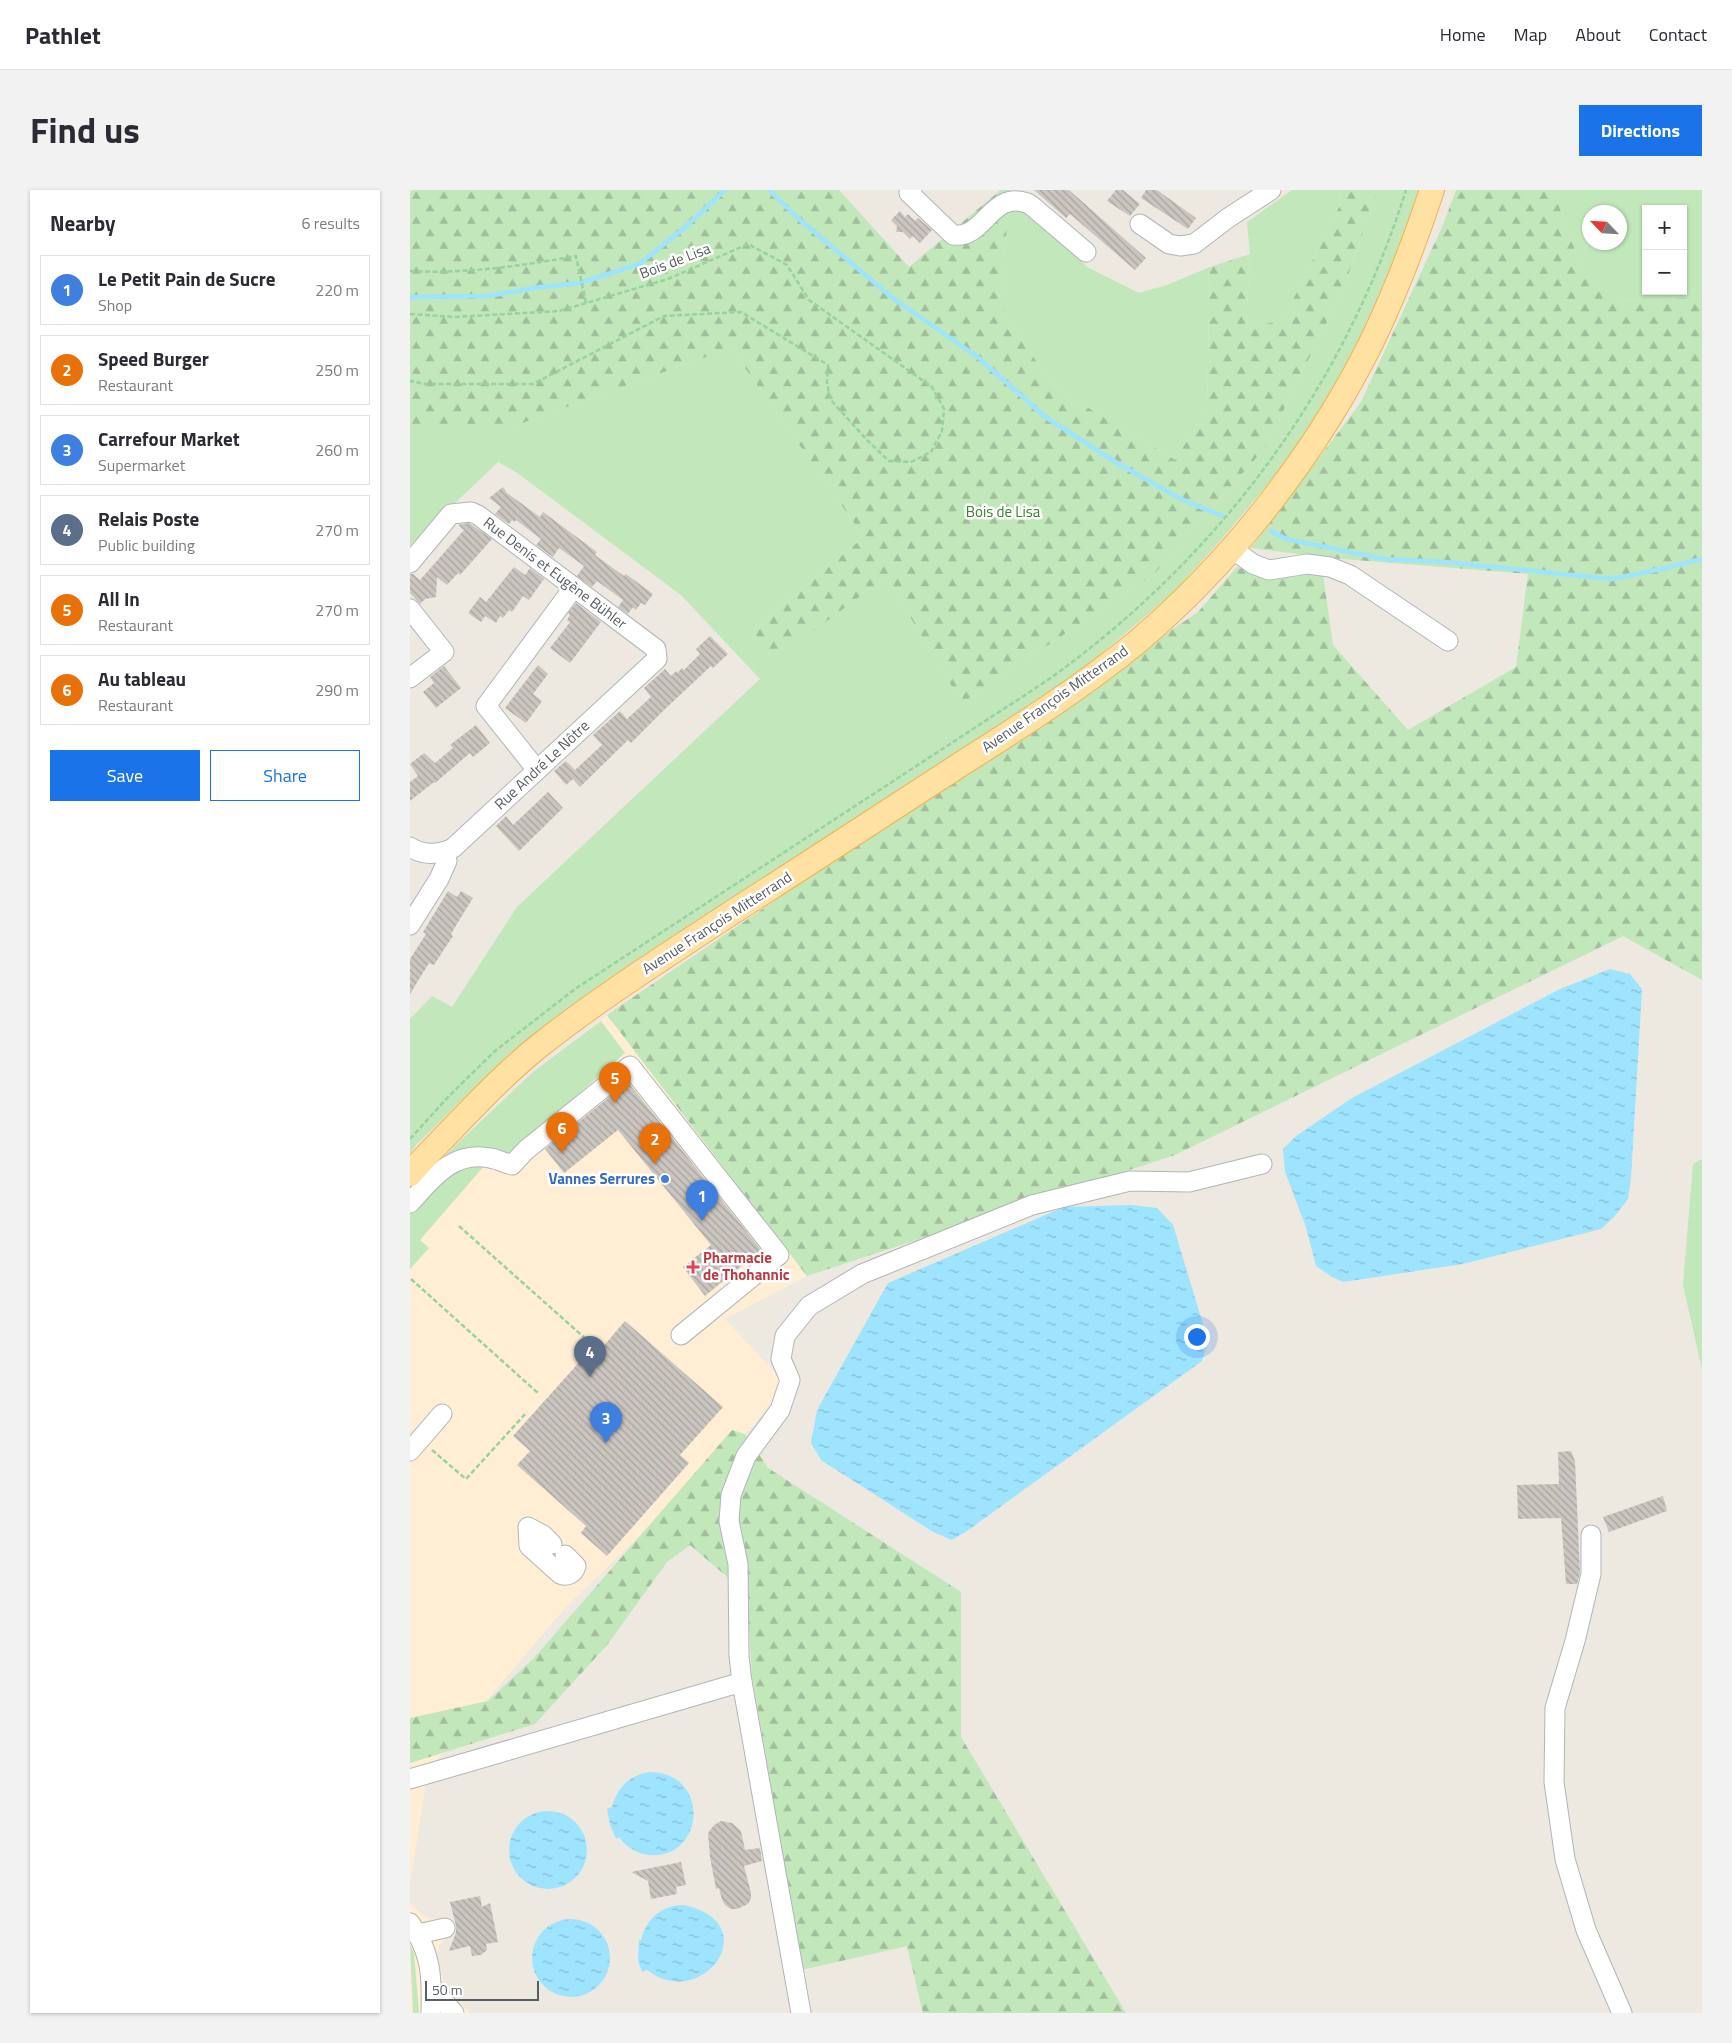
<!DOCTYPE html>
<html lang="en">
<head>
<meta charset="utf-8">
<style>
  :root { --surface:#fff; --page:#f2f2f3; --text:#2b2b33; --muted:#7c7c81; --line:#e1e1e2; --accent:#1a73e8 }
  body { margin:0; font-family:"Titillium Web",sans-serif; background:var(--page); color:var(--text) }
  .controls { position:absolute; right:15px; top:15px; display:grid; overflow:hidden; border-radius:0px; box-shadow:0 1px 4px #0004 }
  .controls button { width:45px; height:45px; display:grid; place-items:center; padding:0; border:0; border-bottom:1px solid var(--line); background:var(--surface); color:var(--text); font:25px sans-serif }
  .compass { position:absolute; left:1172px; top:15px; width:45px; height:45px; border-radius:50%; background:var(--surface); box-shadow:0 1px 4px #0004; rotate:295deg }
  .scale { position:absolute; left:15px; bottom:12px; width:114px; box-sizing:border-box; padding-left:5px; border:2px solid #595e62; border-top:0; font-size:14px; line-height:18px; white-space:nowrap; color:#595e62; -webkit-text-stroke:4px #fff; paint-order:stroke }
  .you { position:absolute; left:786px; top:1146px; width:18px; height:18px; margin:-12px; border:4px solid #fff; border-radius:50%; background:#1a73e8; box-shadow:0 0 0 8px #1a73e833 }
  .badge { display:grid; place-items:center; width:32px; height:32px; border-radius:50%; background:var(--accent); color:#fff; font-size:16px; font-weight:700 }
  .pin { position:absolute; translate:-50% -41px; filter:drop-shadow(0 1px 2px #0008) }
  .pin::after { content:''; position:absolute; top:26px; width:18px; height:15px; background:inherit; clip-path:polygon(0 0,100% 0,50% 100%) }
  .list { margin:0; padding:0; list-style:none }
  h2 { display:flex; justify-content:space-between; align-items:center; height:65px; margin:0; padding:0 20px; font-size:21px }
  h2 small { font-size:16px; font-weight:400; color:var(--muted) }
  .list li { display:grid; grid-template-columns:32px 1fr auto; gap:15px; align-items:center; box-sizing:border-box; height:70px; margin:0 10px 10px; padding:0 10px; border:1px solid var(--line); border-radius:0px }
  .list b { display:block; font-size:19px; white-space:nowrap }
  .list p { margin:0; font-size:16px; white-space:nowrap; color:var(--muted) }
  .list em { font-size:16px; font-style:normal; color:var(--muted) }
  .actions { display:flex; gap:10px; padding:15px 20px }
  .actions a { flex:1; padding:11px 0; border:1px solid var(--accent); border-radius:0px; text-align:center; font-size:18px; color:var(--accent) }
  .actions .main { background:var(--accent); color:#fff }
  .map { position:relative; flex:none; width:1292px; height:1823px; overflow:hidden; border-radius:0px }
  header { display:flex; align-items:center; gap:30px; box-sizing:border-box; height:70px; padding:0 25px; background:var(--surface); border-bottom:1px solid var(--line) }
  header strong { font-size:24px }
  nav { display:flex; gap:28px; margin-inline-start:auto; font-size:18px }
  .intro { display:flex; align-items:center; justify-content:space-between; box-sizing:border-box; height:120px; padding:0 30px }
  h1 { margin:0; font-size:35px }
  .button { padding:12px 22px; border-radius:0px; background:var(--accent); color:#fff; font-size:18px; font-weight:700 }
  main { display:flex; gap:30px; padding:0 30px }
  aside { flex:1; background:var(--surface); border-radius:0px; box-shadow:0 1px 4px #0004 }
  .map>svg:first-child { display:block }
  .commercial { fill:#ffeed3 }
  .grass { fill:#c1e7ba; fill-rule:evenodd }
  .forest { fill:url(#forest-firs) }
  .water { fill:url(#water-ripples) }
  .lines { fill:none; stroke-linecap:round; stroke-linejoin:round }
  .stream { stroke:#9ee4ff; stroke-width:4.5 }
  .building { fill:url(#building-back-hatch) }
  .minor-casing { stroke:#b1b5b9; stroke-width:21 }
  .major-casing { stroke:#f9ae4c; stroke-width:26 }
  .path { stroke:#98d29f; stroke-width:2.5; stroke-dasharray:5 2.5; stroke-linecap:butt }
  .minor { stroke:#fff; stroke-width:19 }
  .major { stroke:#ffe2a3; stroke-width:24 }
  .shop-dot { fill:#3f7fe0; stroke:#fff; stroke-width:2 }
  .health-dot { fill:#e0444e; stroke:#fff; stroke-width:2 }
  .labels { text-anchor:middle; stroke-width:5; stroke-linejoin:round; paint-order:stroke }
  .street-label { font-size:15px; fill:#595e62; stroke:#fff }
  .park-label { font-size:15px; fill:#38842e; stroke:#fff }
  .shop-label { font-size:15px; font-weight:bold; fill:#366cbe; stroke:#fff; text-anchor:end }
  .health-label { font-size:15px; font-weight:bold; fill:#be3a42; stroke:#fff; text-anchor:start }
</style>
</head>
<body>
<header>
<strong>Pathlet</strong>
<nav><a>Home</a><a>Map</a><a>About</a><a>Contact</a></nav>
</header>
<div class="intro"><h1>Find us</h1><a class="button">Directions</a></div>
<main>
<aside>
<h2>Nearby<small>6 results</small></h2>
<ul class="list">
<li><span class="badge" style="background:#3f7fe0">1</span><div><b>Le Petit Pain de Sucre</b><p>Shop</p></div><em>220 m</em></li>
<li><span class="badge" style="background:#e8710a">2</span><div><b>Speed Burger</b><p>Restaurant</p></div><em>250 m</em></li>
<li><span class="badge" style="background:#3f7fe0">3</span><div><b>Carrefour Market</b><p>Supermarket</p></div><em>260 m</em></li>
<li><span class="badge" style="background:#5c6f8a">4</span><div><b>Relais Poste</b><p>Public building</p></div><em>270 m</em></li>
<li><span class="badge" style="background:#e8710a">5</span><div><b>All In</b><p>Restaurant</p></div><em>270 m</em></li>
<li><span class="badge" style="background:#e8710a">6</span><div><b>Au tableau</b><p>Restaurant</p></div><em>290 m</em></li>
</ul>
<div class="actions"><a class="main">Save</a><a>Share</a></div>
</aside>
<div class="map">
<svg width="1292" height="1823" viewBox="0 0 1292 1823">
  <defs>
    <pattern id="forest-firs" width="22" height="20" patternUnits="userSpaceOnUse" patternTransform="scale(1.25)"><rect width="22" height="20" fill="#c1e7ba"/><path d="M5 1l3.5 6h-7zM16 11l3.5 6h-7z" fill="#a0be9b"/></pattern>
    <pattern id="water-ripples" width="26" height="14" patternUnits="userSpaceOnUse" patternTransform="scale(1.25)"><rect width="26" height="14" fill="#9ee4ff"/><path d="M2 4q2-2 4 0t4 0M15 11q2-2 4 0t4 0" fill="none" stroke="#84bcd2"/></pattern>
    <pattern id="building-back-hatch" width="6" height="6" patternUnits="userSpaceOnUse" patternTransform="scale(1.25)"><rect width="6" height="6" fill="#cac5bf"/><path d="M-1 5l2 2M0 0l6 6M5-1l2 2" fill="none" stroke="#a7a39f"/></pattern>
  </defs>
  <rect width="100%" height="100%" fill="#ede8e0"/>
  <g class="commercial">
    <path d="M197,825L397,1086L315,1129L375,1193L344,1235L155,1418L18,1580L0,1695V998L6,989Z"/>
    <path d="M0,1713L15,1727L23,1729L33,1728L37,1748L29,1756L28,1765L34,1794L60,1823H0Z"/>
  </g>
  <g class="grass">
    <path d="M590,0H600L677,77L729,103L757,95L800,77L797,219L765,270L642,196L589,113L599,18L587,3Z"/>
    <path d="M882,0H930L931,13L873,130L836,138L840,64L837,32Z"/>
    <path d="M968,0H1008L994,53L954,153L883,264L810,351L764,402L667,484L192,795L100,863L6,955L0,964V829L22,806L42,817L107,717L350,489L271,405L106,282L88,272L0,356V236H104L321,158L454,347L344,439L362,471L476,387L552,513L744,384L855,258L934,97Z"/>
    <path d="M1143,0H1292V105L1280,108L1208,111L1173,82ZM1236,19H1273V101H1236ZM1180,22H1210V52H1180Z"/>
    <path d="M191,831L215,863L105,960L92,976L81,968L10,1050L19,1058L0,1079V1003L11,988L123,882Z"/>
    <path d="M1292,969V1179L1273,1095L1283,974Z"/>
    <path d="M0,1755L4,1763L9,1823H3Z"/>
  </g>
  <g class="forest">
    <path d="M4,0H429L499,77L587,3L599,18L589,113L642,196L765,270L797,219L800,77L840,64L836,138L873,130L931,13L930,0H968L934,97L855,258L744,384L552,513L476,387L362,472L343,440L454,347L321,158L104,236H0V1Z"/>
    <path d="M1046,0H1143L1173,82L1208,111L1280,108L1292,105V790L1213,746L765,965L397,1086L197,825L788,422L827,377L855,386L913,384L923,455L998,540L1106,477L1118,384L920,368L841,358L951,212L1033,35Z"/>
    <path d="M322,1240L335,1244L358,1278L551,1402V1547L716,1823H513L497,1756L387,1781L380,1706L342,1486L337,1404L280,1355L257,1372L197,1455L125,1534L0,1573V1528L78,1511L124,1468Z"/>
  </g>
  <g class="water">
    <path d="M1200,779L1220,784L1232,799L1221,988L1218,1009L1204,1027L1191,1039L1053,1074L933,1092L922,1087L906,1076L896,1037L875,982L873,959L886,946L942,908L1150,799Z"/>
    <path d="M722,1015L747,1018L763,1035L796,1144V1158L792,1171L557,1341L542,1350L523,1342L411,1270L401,1253L407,1220L478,1093L654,1017Z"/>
    <path d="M239,1582C302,1582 295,1671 238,1665C226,1663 216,1657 209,1647L206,1649L200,1635L197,1619L202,1617C208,1597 218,1586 239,1582Z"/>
    <circle cx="138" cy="1660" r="39"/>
    <path d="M273,1715C358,1732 293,1823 237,1780L232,1782L228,1770L229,1750H231C236,1729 252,1715 273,1715Z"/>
    <circle cx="161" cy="1768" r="39"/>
  </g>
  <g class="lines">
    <g class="stream">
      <path d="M359,0L390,30L484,109L569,168L634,226L707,273L775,311L813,326"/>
      <path d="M0,107L77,106L131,97L170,93L229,74L273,39L315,0"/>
      <path d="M861,341L876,349L975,369L1035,372L1202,389L1251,379L1292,369"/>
    </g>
  </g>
  <g class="building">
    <path d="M624,0H659L736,68L725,80L660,24L656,28Z"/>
    <path d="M706,0H713L730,14L720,26L697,11Z"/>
    <path d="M736,0H747L786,28L778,39L731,8Z"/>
    <path d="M490,21L495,27L498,24L505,31L508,28L522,40L510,53L503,46L500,49L493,42H486L487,36L481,30Z"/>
    <path d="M93,297L97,303L130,327L133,322L187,362L185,365L214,386L216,384L243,404L235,415L231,413L226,420L223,417L218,424L208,417L213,410L187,391L182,397L167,386L174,376L149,358L143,367L126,355L131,349L106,330L104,332L102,330L99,334L85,324L91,317L79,308Z"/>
    <path d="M59,333L82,349L50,385L48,383L37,395L27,387L26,407L15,409L10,414L0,403V384H3L10,390L54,340L48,335Z"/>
    <path d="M104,377L115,385L120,378L134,389L119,410L113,406L102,422L99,420L93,428L90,426L86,433L75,426L71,432L58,423L70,407L76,412Z"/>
    <path d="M166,413L191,432L160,473L140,458L160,432L157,430L160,425L158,423Z"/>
    <path d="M300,446L318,464L303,478L301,476L254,520L221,553L218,550L170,597L163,589L156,595L144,581L156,571L165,580L192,555L183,545L210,521L217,529L241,507L234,498L255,479L261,486L266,481L267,483L272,478L274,480L290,464L286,459Z"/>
    <path d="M128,475L138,484L123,504L132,511L116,533L95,518Z"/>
    <path d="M34,476L51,498L26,518L13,502L24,493L20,487Z"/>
    <path d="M66,535L80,553L63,567L60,563L25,593L24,592L0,611V592L8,586L0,574L14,563L25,573L43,558L40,555Z"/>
    <path d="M138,602L153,618L109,661L86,636L96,626L103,635Z"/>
    <path d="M38,701L47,707L51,701L63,708L45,737L41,744L43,746L33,761L24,775L19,773L0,804V769L16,744L13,742Z"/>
    <path d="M218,892L351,1060L295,1106L273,1077L301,1055L208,940L154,983L135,959Z"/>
    <path d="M215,1131L313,1217L270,1265L279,1273L197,1366L171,1343L176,1336L107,1275L120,1261L103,1246L173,1168L179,1173Z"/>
    <path d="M1161,1261L1165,1271L1170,1383L1167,1394H1156L1151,1328L1108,1329L1107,1295L1149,1294L1148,1262Z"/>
    <path d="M1253,1306L1257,1321L1199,1342L1193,1327Z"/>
    <path d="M311,1631L322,1633L331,1641L335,1660L350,1658L352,1671L334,1676L341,1703V1709L338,1714L327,1719H321L315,1715L312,1710L309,1698L306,1699L300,1667L298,1643L304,1635Z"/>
    <path d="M271,1672L276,1695L266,1697L267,1704L241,1709L238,1691L221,1682Z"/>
    <path d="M70,1706L72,1717L80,1713L88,1752L76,1754L77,1760L71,1765L62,1766L60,1756L39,1761L46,1743V1736L40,1712Z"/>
  </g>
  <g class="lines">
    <g class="minor-casing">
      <g id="minor">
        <path d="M502,0L499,3L543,45C574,50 581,0 617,13C624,16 629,23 635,27C649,39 663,51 676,62"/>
        <path d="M730,34L759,54L770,56L784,54L818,28L861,0"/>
        <path d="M821,358L843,374L859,380L897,374L920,377L940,385L1038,451"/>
        <path d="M0,373L41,324L61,322L68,325L246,459L247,469L43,658C28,665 14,666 0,657"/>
        <path d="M0,419L34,462L0,488"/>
        <path d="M127,580L76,516L164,397"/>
        <path d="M0,735L29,689L37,671L34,662"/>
        <path d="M0,1013C22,989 43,960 80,968C87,969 95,973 102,975L116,960L220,876L369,1065L271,1145"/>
        <path d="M0,1261L32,1224"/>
        <path d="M1181,1345V1384L1165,1451L1145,1518L1144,1592L1155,1669L1176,1740L1212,1823"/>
        <path d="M142,1354L133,1345L118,1337L119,1356L150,1384C157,1387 164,1384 166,1376L155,1365"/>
        <path d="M0,1589L332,1492"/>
        <path d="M0,1733C22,1763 22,1788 21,1823"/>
        <path d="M8,1744L35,1738"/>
        <path d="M22,1798L44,1823"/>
        <path d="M391,1823L332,1492L329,1466L328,1374L319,1331L321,1305L336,1266L370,1220L380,1190L371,1169L375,1146L399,1116L452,1084L622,1015L720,991L779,992L852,974"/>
      </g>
    </g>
    <g class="major-casing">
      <path id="major" d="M0,984C14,967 30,952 45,936C72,908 99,880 129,856C188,809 253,768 315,727C393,677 470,627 548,576C609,537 671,498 727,452C823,371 908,261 963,149C986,101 1005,51 1022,0"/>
    </g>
    <g class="path">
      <path d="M0,81C55,84 111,76 166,66L176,113"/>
      <path d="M0,124L45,127L149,121L258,89L338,54L377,75L399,110L522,197L534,219L532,241L521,262L501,272L479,271L456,249L420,209L417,192L418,175L331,122L254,126L123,194H15L0,191"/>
      <path d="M0,949L39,906L85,861L165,799L592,520C615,505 639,490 661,473C820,352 936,191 996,0"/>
      <path d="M49,1036L177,1150"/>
      <path d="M1,1089L129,1204"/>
      <path d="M22,1260L56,1289L117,1222"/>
    </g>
    <use href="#minor" class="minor"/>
    <use href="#major" class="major"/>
  </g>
  <circle class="shop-dot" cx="255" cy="989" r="5"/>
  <path class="health-dot" d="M280.5 1069.5h5v5h5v5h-5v5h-5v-5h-5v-5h5z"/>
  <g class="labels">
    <g class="street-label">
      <text transform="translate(265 71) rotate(-21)" y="5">Bois de Lisa</text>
      <text transform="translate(145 383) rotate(37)" y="5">Rue Denis et Eugène Bühler</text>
      <text transform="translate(645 509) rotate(-35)" y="5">Avenue François Mitterrand</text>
      <text transform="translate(132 575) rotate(-43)" y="5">Rue André Le Nôtre</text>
      <text transform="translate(307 733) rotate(-33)" y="5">Avenue François Mitterrand</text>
    </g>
    <g class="park-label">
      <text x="593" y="327">Bois de Lisa</text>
    </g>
    <g class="shop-label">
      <text x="245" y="994">Vannes Serrures</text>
    </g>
    <g class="health-label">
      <text x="293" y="1073">Pharmacie<tspan x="293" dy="17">de Thohannic</tspan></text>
    </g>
  </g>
</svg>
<div class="controls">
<button>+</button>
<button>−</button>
</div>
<svg class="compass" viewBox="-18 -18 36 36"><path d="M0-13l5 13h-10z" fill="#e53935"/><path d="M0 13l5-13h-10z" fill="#7c7c81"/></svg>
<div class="scale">50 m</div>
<div class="you"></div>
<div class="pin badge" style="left:292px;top:1031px;background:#3f7fe0">1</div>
<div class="pin badge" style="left:245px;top:974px;background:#e8710a">2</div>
<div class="pin badge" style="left:196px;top:1253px;background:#3f7fe0">3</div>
<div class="pin badge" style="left:180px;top:1187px;background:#5c6f8a">4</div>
<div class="pin badge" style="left:205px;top:913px;background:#e8710a">5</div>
<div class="pin badge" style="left:152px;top:963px;background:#e8710a">6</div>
</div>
</main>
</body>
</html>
